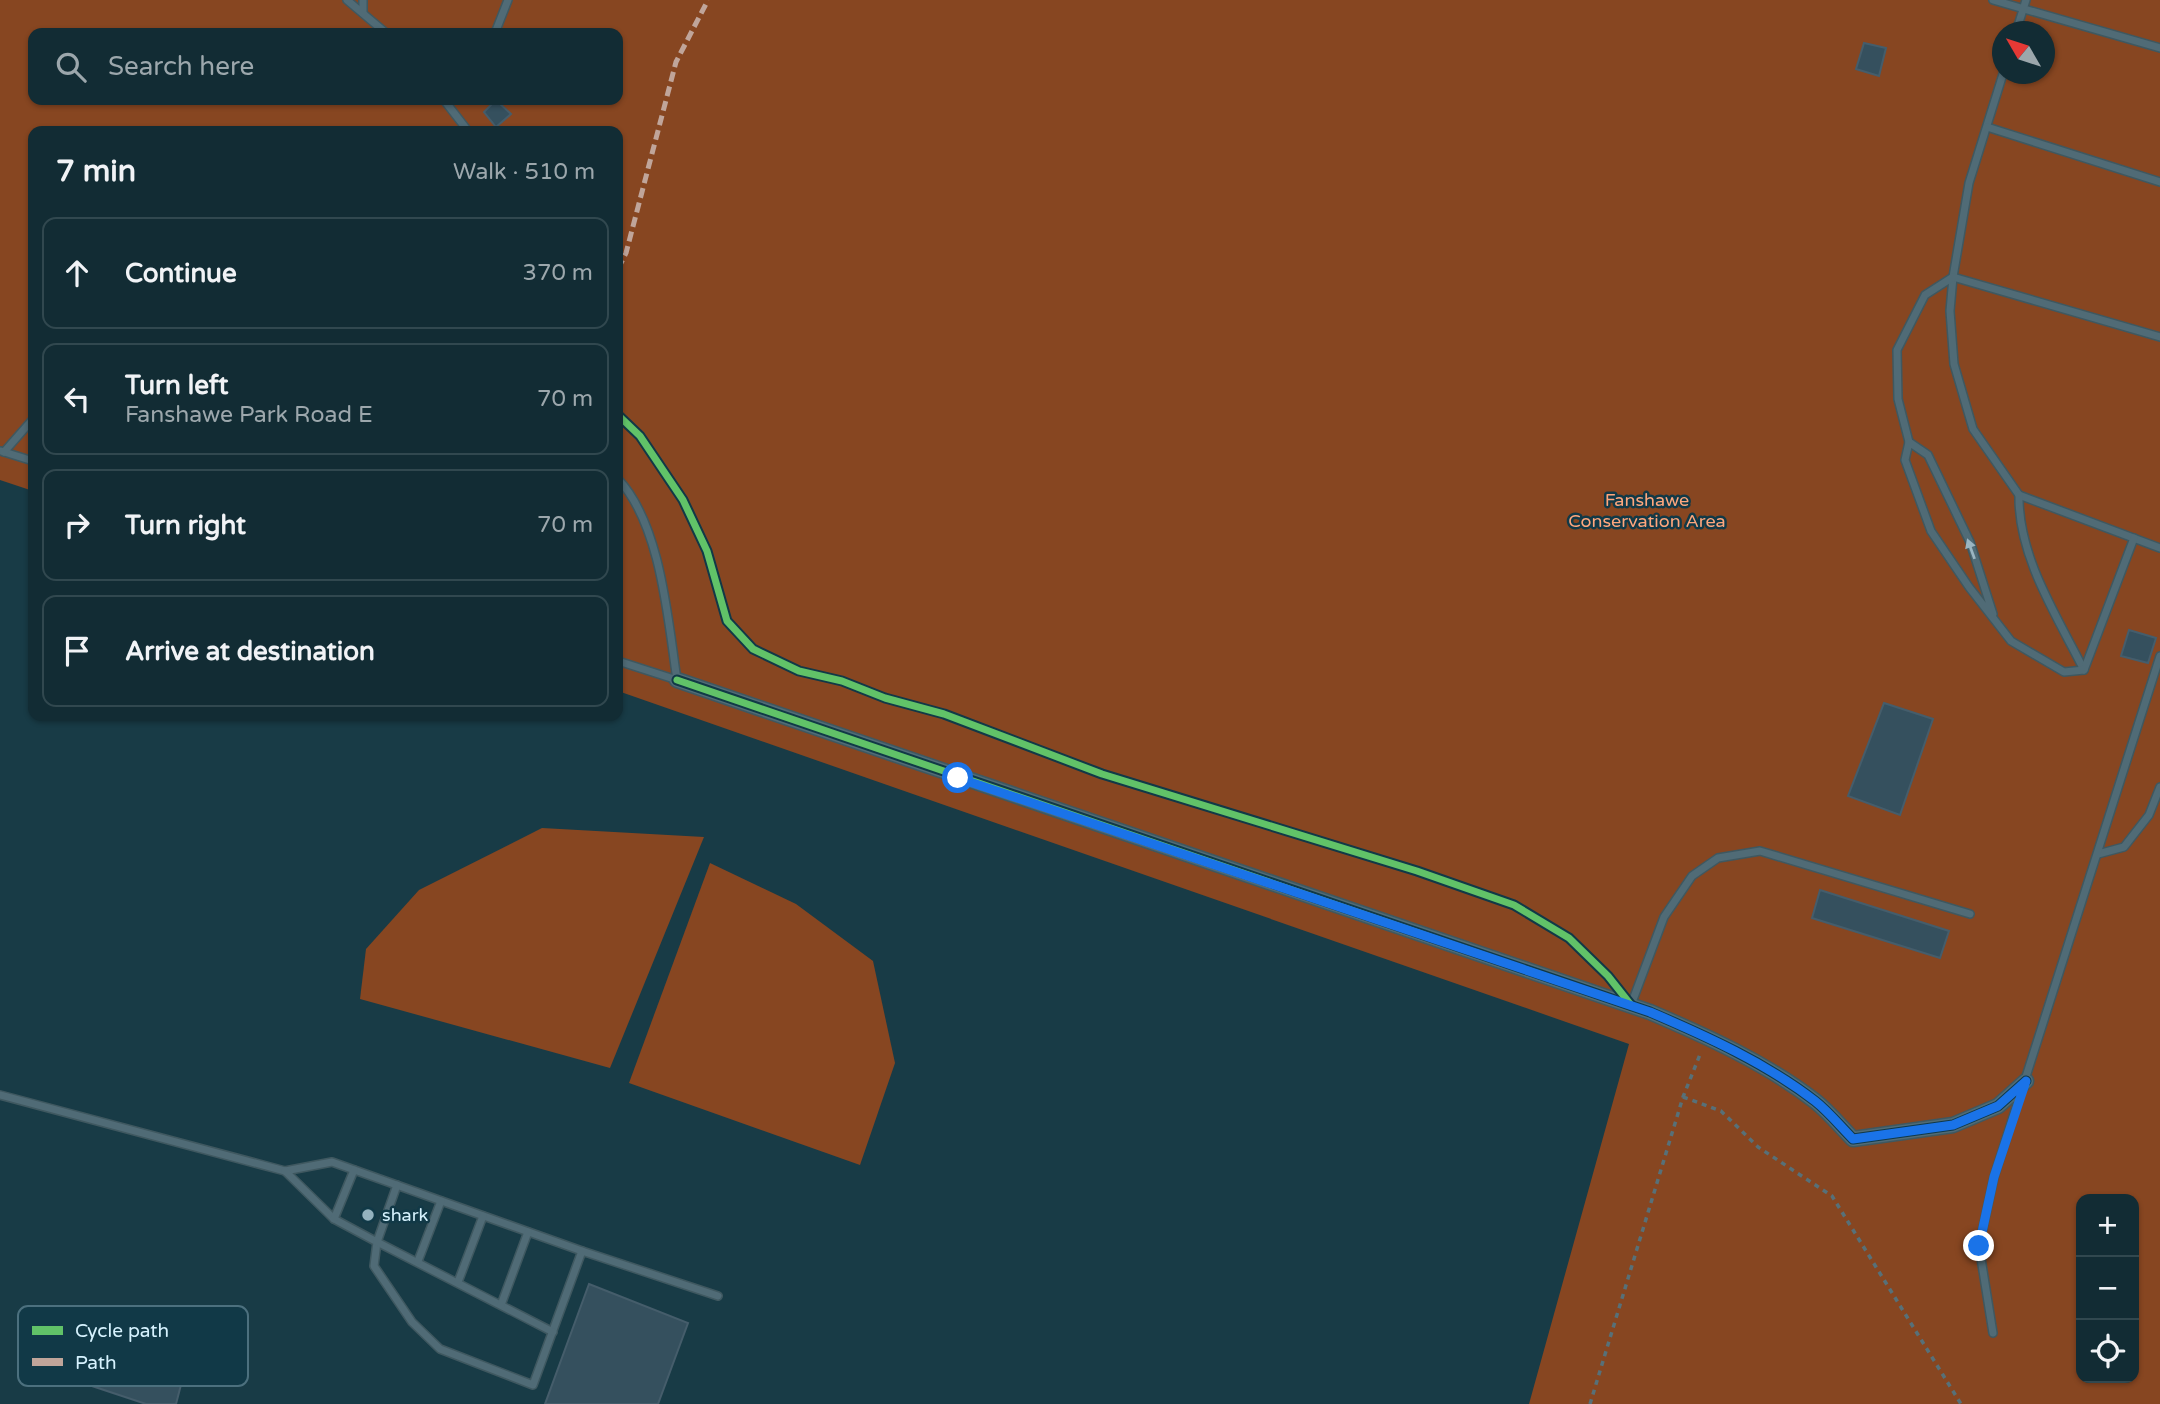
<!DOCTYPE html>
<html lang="en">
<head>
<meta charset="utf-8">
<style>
  :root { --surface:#122c34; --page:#1f3840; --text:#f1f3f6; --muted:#9ca7ac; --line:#31484f }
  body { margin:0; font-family:"Varela Round",sans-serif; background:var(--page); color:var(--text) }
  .controls { position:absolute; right:21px; bottom:21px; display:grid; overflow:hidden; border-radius:14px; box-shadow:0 2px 5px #0004 }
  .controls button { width:63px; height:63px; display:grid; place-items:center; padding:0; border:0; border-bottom:2px solid var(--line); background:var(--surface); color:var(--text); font:35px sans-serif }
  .compass { position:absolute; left:1992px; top:21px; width:63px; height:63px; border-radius:50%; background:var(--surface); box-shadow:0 2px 5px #0004; rotate:309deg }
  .stop { position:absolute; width:21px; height:21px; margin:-16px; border:5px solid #1a73e8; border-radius:50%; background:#fff }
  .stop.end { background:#1a73e8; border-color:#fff; box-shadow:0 2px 7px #0008 }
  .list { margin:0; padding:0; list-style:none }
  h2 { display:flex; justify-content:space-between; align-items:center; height:91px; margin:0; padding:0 28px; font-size:30px }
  h2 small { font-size:23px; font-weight:400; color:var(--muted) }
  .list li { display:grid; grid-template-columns:46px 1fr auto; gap:21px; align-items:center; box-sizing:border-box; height:112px; margin:0 14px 14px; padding:0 14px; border:2px solid var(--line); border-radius:14px }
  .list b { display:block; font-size:26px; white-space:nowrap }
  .list p { margin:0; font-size:23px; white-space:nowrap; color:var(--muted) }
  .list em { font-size:23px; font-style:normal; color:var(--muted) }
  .icon { flex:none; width:38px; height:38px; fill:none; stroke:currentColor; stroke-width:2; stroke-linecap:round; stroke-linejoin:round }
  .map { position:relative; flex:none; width:2160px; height:1404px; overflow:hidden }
  .search { position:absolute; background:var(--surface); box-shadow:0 2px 5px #0004; left:28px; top:28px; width:595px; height:77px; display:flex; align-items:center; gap:18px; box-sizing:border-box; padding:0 24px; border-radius:14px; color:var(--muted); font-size:26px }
  .panel { position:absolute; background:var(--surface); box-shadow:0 2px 5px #0004; left:28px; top:126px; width:595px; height:595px; border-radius:14px }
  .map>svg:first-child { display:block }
  .green { fill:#874621; fill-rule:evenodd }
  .building { fill:#35505e; stroke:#455d6b; stroke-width:2 }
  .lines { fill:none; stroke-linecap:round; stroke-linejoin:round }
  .lane-casing { stroke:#3f5860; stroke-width:10 }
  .street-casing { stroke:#3f5860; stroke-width:17 }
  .path { stroke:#577078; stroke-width:3.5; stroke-dasharray:5 5; stroke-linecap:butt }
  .lane { stroke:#506b76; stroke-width:7 }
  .street { stroke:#506b76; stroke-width:14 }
  .quiet { stroke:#c0a59a; stroke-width:5; stroke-dasharray:10 5; stroke-linecap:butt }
  .cycleway-casing { stroke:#113947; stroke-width:11 }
  .cycleway { stroke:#61c268; stroke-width:7 }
  .oneway { fill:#9ab5c1 }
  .route { stroke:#1a73e8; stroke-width:9 }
  .poi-dot { fill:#94b2be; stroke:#113947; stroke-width:2.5 }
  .labels { text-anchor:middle; stroke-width:5; stroke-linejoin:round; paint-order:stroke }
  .park-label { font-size:18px; fill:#ffa77d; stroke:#113947 }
  .poi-label { font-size:18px; fill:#d6f2fe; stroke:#113947; text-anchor:start }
  .key { fill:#113947; stroke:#4c707e; stroke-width:2 }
  .key-label { font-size:19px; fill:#d6f2fe }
</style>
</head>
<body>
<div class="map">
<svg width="2160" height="1404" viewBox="0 0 2160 1404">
  <rect width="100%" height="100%" fill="#183b46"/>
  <g class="green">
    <path d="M0,0H2160V1404H1529L1629,1044L618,691V131H33V491L0,480ZM2002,32H2044V74H2002ZM33,33H618V100H33ZM2081,1199H2134V1378H2081Z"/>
    <path d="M542,828L704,837L610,1068L360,999L366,949L419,890Z"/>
    <path d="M710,863L796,904L873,961L895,1063L860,1165L629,1083Z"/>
  </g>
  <g class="building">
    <path d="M1864,43L1886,48L1879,76L1856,69Z"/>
    <path d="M496,100L511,114L496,127L484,112Z"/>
    <path d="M2129,630L2156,638L2148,663L2121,656Z"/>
    <path d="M1884,703L1933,719L1900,815L1848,796Z"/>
    <path d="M1820,890L1949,931L1940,958L1812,918Z"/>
    <path d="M589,1284L688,1323L658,1404H545Z"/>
    <path d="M106,1326L189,1354L176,1404H146L92,1386Z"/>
  </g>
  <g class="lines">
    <g class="lane-casing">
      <g id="lane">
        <path d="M347,0L386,33"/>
        <path d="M1993,0L2160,48"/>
        <path d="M363,13V0"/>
        <path d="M2016,32L2026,0"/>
        <path d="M495,33L508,0"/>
        <path d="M2003,74L1969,183L1953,277L1950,311L1954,364L1973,429L2019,495L2160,548"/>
        <path d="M444,100L468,131"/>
        <path d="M1987,127L2160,182"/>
        <path d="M1909,442L1898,399L1897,350L1925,295L1953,277L2160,337"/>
        <path d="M1,451L33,461"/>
        <path d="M4,452L33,419"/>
        <path d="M618,479C661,524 668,621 677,680L618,661"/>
        <path d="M2019,495C2018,557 2057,616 2084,670"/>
        <path d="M1993,614L1970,542L1928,455L1909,442L1905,460L1931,531L1969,587L2011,641L2064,672L2084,670L2134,538"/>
        <path d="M2098,854L2124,847L2149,815L2160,787"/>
        <path d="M1631,1005L1664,917L1692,876L1718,858L1760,851L1970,914"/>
        <path d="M0,1095L285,1171L332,1162L582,1251"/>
        <path d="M285,1171L334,1219L377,1242L374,1266L412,1322L440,1349L533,1385L582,1251L718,1296"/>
        <path d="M397,1185L377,1242L553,1332"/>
        <path d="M334,1219L354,1170"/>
        <path d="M418,1261L441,1201"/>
        <path d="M458,1282L483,1216"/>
        <path d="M501,1305L528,1232"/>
        <path d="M1993,1333L1979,1246L1994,1177L2160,656"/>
      </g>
    </g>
    <g class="street-casing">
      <path id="street" d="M677,680L1650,1012C1706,1036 1766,1063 1815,1101C1829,1112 1841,1127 1853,1139L1953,1125L1998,1106L2026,1081"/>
    </g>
    <g class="path">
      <path d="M1683,1097L1721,1111L1758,1147L1832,1196L1961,1404"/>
      <path d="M1590,1404L1683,1097L1701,1052"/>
    </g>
    <use href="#lane" class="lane"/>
    <use href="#street" class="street"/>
    <path class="quiet" d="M618,269L626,253L676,62L708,0"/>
    <g class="cycleway-casing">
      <g id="cycleway">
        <path d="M618,415L640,436L683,500L707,551L727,621L753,649L799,671L842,681L885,698L944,714L1102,774L1417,871L1514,905L1569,938L1608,976L1631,1005"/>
        <path d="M677,680L1650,1012C1706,1036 1766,1063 1815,1101C1829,1112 1841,1127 1853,1139L1953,1125L1998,1106L2026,1081"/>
      </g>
    </g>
    <use href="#cycleway" class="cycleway"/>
  </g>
  <defs><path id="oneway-solid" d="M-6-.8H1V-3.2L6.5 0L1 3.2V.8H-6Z" transform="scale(1.75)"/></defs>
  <use class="oneway" href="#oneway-solid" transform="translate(1971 549) rotate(-110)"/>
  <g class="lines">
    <path class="route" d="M958,778L1650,1012C1706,1036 1766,1063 1815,1101C1829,1112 1841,1127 1853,1139L1953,1125L1998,1106L2026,1081L1994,1177L1979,1246"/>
  </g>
  <circle class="poi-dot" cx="368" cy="1215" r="7"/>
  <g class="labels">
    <g class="park-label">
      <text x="1647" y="506">Fanshawe<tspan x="1647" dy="21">Conservation Area</tspan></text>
    </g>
    <g class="poi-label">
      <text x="382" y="1221">shark</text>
    </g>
  </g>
  <rect x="18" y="1306" width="230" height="80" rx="10" class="key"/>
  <rect x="32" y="1326" width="31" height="9" fill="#61c268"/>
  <rect x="32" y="1358" width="31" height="8" fill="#c0a59a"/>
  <g class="key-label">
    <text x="75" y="1337">Cycle path</text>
    <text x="75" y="1369">Path</text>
  </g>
</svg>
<div class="controls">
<button>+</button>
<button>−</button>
<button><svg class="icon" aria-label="locate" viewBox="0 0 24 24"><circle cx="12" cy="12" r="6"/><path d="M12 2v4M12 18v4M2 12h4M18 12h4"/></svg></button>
</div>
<svg class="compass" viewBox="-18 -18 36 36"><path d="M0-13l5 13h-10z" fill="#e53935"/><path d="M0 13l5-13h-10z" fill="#9ca7ac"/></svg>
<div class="stop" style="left:958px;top:778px"></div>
<div class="stop end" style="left:1979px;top:1246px"></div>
<div class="search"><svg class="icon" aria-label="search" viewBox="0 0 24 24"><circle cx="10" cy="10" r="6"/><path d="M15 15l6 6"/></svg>Search here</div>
<section class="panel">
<h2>7 min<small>Walk · 510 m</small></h2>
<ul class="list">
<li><svg class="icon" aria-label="ahead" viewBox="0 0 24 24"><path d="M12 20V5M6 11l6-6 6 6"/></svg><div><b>Continue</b></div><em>370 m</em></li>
<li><svg class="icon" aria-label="left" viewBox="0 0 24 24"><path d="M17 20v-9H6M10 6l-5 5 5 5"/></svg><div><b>Turn left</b><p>Fanshawe Park Road E</p></div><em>70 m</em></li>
<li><svg class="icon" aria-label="right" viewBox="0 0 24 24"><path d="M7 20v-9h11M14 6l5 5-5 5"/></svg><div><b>Turn right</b></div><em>70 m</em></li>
<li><svg class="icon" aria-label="arrive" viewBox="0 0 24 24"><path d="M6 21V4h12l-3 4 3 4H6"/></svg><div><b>Arrive at destination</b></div></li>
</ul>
</section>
</div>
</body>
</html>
